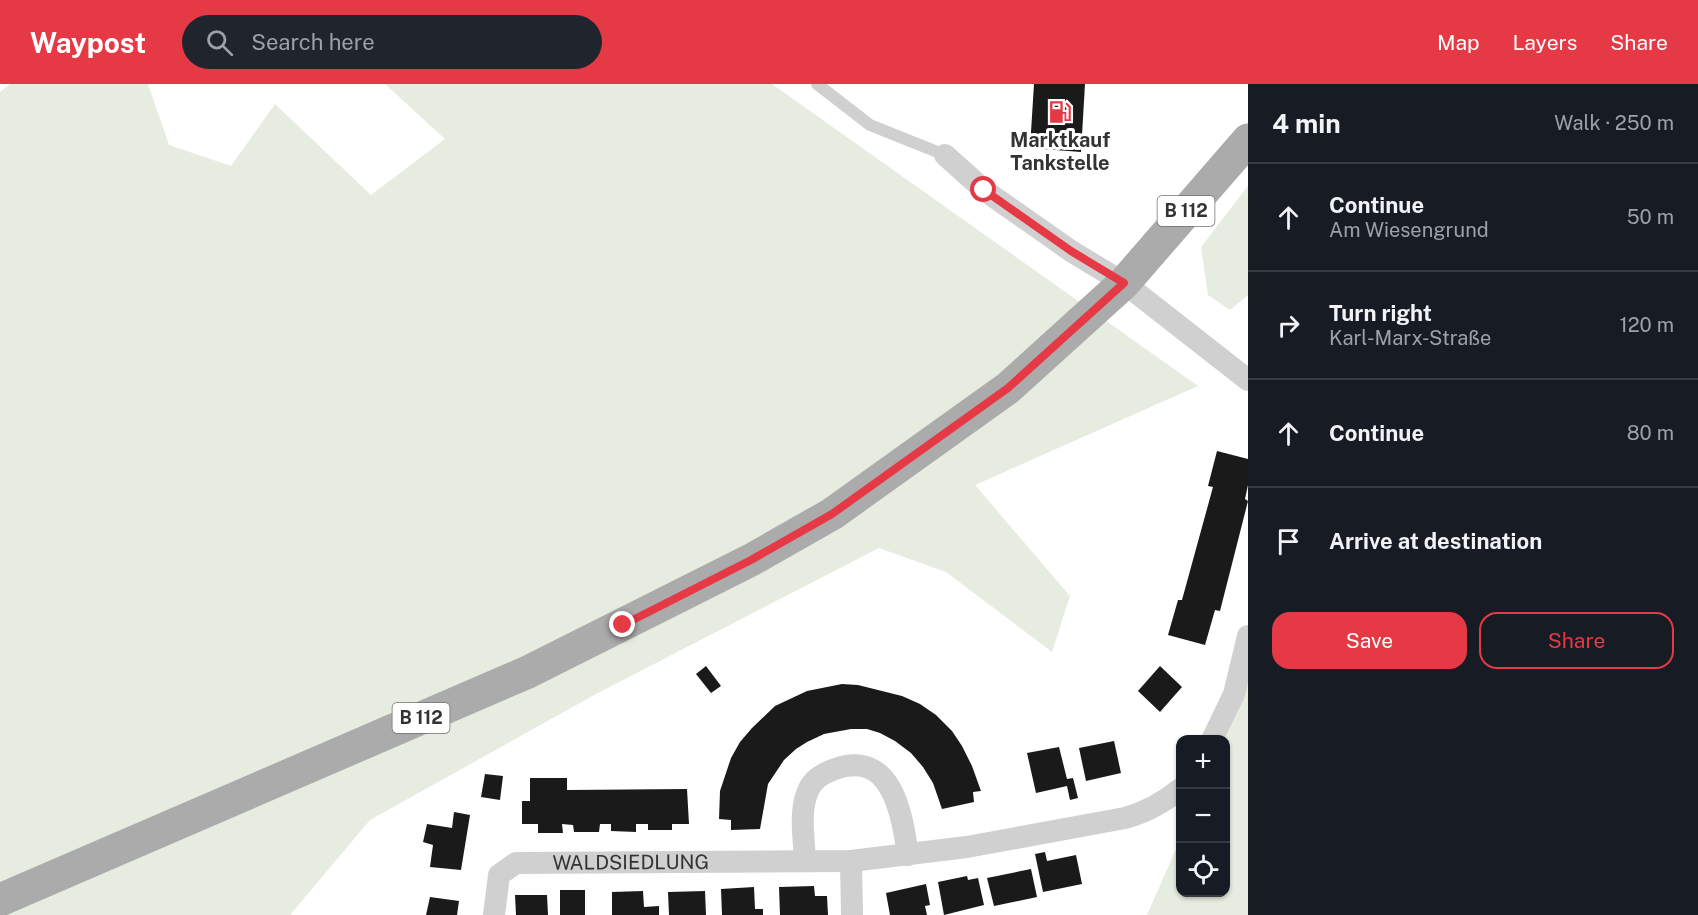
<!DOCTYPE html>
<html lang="en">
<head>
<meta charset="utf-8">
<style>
  :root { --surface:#171b24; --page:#20242c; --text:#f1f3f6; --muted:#9ea1a6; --line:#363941; --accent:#e63946 }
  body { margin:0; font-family:"Public Sans",sans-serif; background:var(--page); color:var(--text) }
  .controls { position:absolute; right:18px; bottom:18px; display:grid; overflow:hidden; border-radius:12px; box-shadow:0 2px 4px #0004 }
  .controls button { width:54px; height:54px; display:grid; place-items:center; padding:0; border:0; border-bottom:2px solid var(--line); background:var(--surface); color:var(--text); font:30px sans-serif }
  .stop { position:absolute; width:18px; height:18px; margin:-14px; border:4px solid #e63946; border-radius:50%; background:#fff }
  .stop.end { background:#e63946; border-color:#fff; box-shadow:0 2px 6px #0008 }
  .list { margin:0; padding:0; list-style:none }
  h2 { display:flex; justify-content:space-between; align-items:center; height:78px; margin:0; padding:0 24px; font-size:26px }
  h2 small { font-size:20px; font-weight:400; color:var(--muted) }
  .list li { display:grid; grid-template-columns:39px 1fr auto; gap:18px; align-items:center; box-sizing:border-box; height:108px; padding:0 24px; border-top:2px solid var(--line) }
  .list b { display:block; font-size:22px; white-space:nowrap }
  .list p { margin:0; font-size:20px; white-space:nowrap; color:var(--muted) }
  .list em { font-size:20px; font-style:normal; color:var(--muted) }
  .actions { display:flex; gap:12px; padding:18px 24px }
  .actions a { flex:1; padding:14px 0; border:2px solid var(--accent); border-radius:18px; text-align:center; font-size:21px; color:var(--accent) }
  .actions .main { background:var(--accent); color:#fff }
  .icon { flex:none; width:33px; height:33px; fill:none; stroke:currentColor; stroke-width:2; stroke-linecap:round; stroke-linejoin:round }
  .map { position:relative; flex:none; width:1248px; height:831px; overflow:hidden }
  header { display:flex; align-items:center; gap:36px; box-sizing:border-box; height:84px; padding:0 30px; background:var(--accent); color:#fff }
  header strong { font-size:28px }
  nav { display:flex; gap:33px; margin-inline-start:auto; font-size:21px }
  .search { width:420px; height:54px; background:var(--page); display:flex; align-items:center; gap:15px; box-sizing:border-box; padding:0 21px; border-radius:33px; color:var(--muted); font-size:22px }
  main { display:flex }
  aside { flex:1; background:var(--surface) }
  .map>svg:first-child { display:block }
  .green { fill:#e6ecdf }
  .building { fill:#1a1a1a }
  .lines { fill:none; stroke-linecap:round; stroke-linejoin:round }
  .lane { stroke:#d0d0d0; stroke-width:12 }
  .street { stroke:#d0d0d0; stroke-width:22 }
  .primary { stroke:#ababab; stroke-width:33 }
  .route { stroke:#e63946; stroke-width:8 }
  .labels { text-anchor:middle; stroke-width:6; stroke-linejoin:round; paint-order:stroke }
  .shield { fill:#fff; stroke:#707070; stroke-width:1.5 }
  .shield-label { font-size:18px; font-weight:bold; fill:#333 }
  .poi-label { font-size:20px; font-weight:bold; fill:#333; stroke:#fff }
  .street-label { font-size:20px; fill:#333; stroke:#fff }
</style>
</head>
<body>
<header>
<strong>Waypost</strong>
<div class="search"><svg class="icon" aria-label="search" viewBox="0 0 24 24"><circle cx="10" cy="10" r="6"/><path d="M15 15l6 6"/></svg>Search here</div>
<nav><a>Map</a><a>Layers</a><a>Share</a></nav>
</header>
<main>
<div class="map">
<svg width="1248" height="831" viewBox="0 0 1248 831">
  <rect width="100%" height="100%" fill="#fff"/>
  <g class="green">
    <path d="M10,0H148L169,61L231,82L275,20L371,111L445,55L385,0H772L1198,302L975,401L1070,512L1052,568L946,488L879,464L596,610L370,736L290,831H0V8Z"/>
    <path d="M1248,102V211L1230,226L1208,211L1201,163Z"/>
    <path d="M1248,592V831H1147L1180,756V808H1226L1225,655L1240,623Z"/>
  </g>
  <g class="building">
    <path d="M1034,0H1085L1081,68L1030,64Z"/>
    <path d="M1217,367L1248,375V401L1245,415L1248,417L1220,527L1215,526L1205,561L1168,551L1178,516H1182L1213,403L1208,402Z"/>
    <path d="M706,582L721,602L711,609L696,590Z"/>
    <path d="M1160,582L1182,603L1160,628L1138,607Z"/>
    <path d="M842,600L858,601L902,612L920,620L936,631L952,647L962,662L972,682L981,707L973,708L974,718L942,725L933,699L923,683L911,669L895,657L880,649L867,645H851L824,650L807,658L796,665L784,676L768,700L760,745L731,746V736L719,735L720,707L731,674L740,658L752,644L775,622L807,607Z"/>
    <path d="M1114,657L1121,689L1086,697L1079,664Z"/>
    <path d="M1059,663L1067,695L1073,694L1078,714L1070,716L1067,702L1036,709L1027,669Z"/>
    <path d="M485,690L503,692L500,716L481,713Z"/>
    <path d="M530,694H567V706L687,705L689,740H672V746H648V740H636V748L611,747V740H600L599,748H574L573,741L562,740L563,749H538V740H522V717H530Z"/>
    <path d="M454,728L470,731L461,786L430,783L433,761L423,758L427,740L452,744Z"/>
    <path d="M1045,768L1047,777L1076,771L1082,800L1043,808L1035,770Z"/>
    <path d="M1031,785L1037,813L994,822L987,794Z"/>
    <path d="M967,792L968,796L978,794L984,821L944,831L938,798Z"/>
    <path d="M926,800L930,821L925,822L927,831H890L886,809Z"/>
    <path d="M814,802L815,812H827L828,831H780L779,803Z"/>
    <path d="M754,803L755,825H763V831H722L721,805Z"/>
    <rect x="560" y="806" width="25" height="25"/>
    <path d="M643,807L644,823L659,822V831H612V808Z"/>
    <path d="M705,807L706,831H669L668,808Z"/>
    <path d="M515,811H547L548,831H516Z"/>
    <path d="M430,813L459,817L457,831H426Z"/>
  </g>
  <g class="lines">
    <path class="lane" d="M817,0L870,41L945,71"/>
    <g class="street">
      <path d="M945,71L984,106L1071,167L1124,199L1248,296"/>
      <path d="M1212,656L1234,610L1248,552"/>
      <path d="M805,776C804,754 799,727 808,707C812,695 824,689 835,685C892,665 902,730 908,771"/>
      <path d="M851,777L852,831"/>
      <path id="s1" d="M494,831L499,791L516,779L851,777L967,763L1125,734C1147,728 1163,719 1180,705"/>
    </g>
    <path class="primary" d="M0,816L528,588L751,476L832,430L1008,304L1124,199L1248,56"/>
  </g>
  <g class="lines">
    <path class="route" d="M623,541L751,476L832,430L1008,304L1124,199L1071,167L984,106"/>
  </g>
  <defs>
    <g id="fuel-bare" transform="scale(1.8)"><path d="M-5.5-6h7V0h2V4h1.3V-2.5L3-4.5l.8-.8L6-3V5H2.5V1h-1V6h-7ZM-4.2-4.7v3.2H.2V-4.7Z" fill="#e63946" stroke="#fff" stroke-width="2.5" paint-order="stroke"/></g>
  </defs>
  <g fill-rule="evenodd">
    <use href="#fuel-bare" x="1060" y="28"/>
  </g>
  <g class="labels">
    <g class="shield">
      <rect x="1157.5" y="112" width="57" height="30" rx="4.5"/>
      <rect x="392.5" y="619" width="57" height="30" rx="4.5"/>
    </g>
    <g class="shield-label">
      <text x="1186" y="133">B 112</text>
      <text x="421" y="640">B 112</text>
    </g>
    <g class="poi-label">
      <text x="1060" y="63">Marktkauf<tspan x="1060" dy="23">Tankstelle</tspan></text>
    </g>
    <g class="street-label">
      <text dy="7" stroke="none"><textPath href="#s1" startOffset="176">WALDSIEDLUNG</textPath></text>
    </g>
  </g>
</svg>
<div class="controls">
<button>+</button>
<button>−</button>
<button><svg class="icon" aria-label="locate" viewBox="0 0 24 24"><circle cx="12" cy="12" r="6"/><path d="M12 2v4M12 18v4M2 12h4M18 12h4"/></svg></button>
</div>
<div class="stop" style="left:984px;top:106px"></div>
<div class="stop end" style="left:623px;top:541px"></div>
</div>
<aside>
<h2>4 min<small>Walk · 250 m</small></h2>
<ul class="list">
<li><svg class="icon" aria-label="ahead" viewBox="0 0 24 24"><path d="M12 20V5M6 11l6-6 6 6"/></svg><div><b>Continue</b><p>Am Wiesengrund</p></div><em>50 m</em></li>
<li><svg class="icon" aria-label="right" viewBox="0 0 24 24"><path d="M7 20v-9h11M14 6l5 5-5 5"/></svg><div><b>Turn right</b><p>Karl-Marx-Straße</p></div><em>120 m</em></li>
<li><svg class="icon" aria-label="ahead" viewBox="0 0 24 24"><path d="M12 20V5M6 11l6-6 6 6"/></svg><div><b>Continue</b></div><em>80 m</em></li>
<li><svg class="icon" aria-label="arrive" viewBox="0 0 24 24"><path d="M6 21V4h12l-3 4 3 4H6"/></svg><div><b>Arrive at destination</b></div></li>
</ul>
<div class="actions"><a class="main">Save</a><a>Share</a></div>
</aside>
</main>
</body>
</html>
